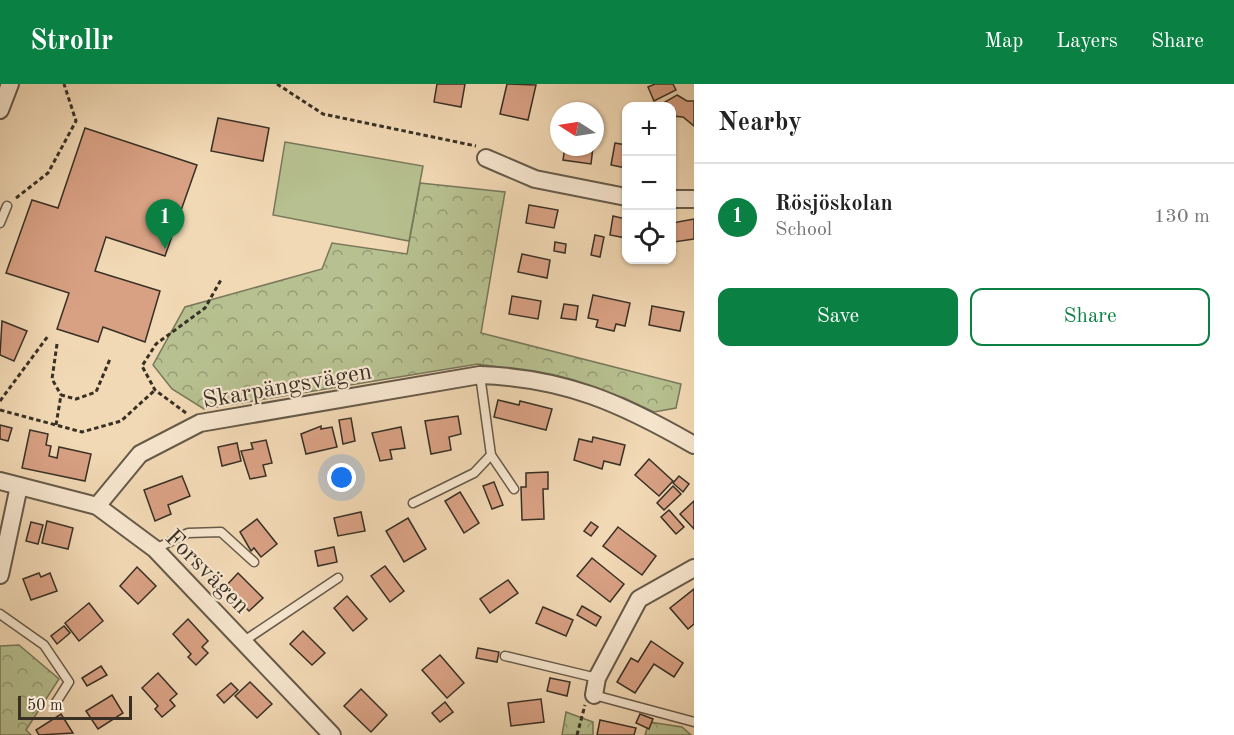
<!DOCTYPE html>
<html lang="en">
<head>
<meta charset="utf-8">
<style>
  :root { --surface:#fff; --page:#f6f6f6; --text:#222; --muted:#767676; --line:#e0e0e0; --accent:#0b8043 }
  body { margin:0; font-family:"Old Standard TT",serif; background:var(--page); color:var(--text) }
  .controls { position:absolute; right:18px; top:18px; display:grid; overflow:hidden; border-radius:12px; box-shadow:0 2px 4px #0004 }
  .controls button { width:54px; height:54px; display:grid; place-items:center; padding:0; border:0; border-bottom:2px solid var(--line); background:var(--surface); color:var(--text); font:30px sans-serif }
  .compass { position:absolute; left:550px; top:18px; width:54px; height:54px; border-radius:50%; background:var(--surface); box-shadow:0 2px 4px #0004; rotate:282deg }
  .scale { position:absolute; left:18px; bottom:15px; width:114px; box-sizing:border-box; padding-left:6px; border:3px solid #383025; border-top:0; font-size:16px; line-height:21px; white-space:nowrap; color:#383025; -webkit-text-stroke:4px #f7e6cf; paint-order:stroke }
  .you { position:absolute; left:342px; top:394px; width:21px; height:21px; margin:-15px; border:4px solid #fff; border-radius:50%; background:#1a73e8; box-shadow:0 0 0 9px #1a73e833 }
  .badge { display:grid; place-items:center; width:39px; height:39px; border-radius:50%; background:var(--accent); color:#fff; font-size:20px; font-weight:700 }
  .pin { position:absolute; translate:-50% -50px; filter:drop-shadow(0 2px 3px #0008) }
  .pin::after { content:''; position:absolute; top:32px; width:21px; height:18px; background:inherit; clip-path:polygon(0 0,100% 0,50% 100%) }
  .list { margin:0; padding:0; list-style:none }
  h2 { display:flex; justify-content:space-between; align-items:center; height:78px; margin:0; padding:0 24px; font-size:26px }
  h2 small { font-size:20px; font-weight:400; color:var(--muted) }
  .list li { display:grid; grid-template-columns:39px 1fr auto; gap:18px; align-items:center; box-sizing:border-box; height:108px; padding:0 24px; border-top:2px solid var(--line) }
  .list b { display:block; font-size:22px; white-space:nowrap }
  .list p { margin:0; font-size:20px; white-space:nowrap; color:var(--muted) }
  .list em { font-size:20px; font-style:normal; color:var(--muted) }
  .actions { display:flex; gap:12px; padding:18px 24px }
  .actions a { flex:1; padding:14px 0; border:2px solid var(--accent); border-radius:12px; text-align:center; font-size:21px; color:var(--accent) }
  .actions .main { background:var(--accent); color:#fff }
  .icon { flex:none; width:33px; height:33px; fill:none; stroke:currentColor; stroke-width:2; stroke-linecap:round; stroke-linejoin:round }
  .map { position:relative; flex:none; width:694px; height:651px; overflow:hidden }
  header { display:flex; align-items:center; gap:36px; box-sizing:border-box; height:84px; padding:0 30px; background:var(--accent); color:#fff }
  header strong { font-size:28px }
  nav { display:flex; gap:33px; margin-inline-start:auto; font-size:21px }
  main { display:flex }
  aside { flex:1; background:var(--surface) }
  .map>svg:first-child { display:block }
  .forest { fill:url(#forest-crowns); stroke:#78785a; stroke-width:1.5 }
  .garden { fill:#b7c090; stroke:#78785a; stroke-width:1.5 }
  .building { fill:#d9a184; stroke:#383025; stroke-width:1.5 }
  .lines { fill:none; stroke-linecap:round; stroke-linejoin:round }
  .lane-casing { stroke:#665a49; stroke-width:11 }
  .street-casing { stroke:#665a49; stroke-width:20 }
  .path { stroke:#383025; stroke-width:3; stroke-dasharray:4.5 3; stroke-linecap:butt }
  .lane { stroke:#f7e6cf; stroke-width:8 }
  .street { stroke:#f7e6cf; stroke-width:16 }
  .labels { text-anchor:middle; stroke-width:4.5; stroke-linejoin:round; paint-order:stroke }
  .street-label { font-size:24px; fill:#383025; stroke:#f7e6cf }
</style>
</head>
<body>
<header>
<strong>Strollr</strong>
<nav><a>Map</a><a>Layers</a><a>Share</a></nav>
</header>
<main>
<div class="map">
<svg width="694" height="651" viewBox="0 0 694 651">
  <defs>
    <pattern id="forest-crowns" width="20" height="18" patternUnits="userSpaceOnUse" patternTransform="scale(1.5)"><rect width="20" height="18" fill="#b7c090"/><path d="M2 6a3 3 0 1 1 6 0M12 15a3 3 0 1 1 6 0" fill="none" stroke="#969c75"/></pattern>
  </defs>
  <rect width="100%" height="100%" fill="#f2d9b5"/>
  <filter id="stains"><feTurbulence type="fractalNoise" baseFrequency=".00333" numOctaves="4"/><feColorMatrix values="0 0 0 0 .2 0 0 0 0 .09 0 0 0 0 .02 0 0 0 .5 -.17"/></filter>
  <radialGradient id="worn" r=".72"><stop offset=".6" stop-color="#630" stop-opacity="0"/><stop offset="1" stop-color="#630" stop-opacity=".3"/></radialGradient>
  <g class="forest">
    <path d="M420,99L505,108L481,249L681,300L676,324L654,328L624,314L552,291L478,280L204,325L172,305L153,281L185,223L322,185L332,159L407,170Z"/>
    <path d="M19,561L59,595L26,646L31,651H0V562Z"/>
    <path d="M566,628L593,638V651H562Z"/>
    <path d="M649,638L682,643L691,651H645Z"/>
  </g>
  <path class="garden" d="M285,58L423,82L409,157L273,131Z"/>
  <g class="building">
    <path d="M437,0H465L461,23L434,18Z"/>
    <path d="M507,0L536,1L528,36L500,30Z"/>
    <path d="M655,0H673L676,6L654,17L648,3Z"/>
    <path d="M677,11L687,17H694V42L683,33L672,32V22H658Z"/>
    <path d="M218,34L269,44L263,77L211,67Z"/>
    <path d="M85,44L197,81L165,172L106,153L95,187L160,207L145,258L103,243L98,258L57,245L69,209L6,189L32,116L58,124Z"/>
    <path d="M615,59L626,61V84L611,81Z"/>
    <path d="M565,63H593L591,80L563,76Z"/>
    <path d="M529,121L558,126L554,144L526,139Z"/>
    <path d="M613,132L626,135V154L610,151Z"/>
    <path d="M694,135V155L674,158L672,139Z"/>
    <path d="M595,151L604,153L600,173L591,171Z"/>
    <path d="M555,158L566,160L565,169L554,167Z"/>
    <path d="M522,170L550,176L547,194L518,188Z"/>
    <path d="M593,211L630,219L625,242L616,240L614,247L596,243L598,236L588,234Z"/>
    <path d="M512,212L541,217L538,235L509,230Z"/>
    <path d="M564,220L578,222L576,236L561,234Z"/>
    <path d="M652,222L684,228L680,247L649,241Z"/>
    <path d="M2,237L27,247L14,277L0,271Z"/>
    <path d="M498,316L519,321L520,317L552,325L546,346L494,333Z"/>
    <path d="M458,332L461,350L449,353L451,366L431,370L425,337Z"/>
    <path d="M351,334L355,357L343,360L339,336Z"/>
    <path d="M0,341L12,344L8,357L0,355Z"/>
    <path d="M321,342V345L332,343L337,363L306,370L301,350Z"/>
    <path d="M401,343L405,364L390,366L392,375L380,377L372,349Z"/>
    <path d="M30,346L48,350L46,361L51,362L49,372L57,374L59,363L91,370L85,397L22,384Z"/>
    <path d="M593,353L625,361L620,381L604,377L602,385L574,376L579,355L592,358Z"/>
    <path d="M266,356L272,379L263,381L266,392L250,395L241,367L253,365L251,359Z"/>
    <path d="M237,359L241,377L222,382L218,363Z"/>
    <path d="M649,375L673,397L659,412L635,391Z"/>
    <path d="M548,388V405H543L544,435L522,436L521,403H526V389Z"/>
    <path d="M182,392L190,412L168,421L171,430L155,437L144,406Z"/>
    <path d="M679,392L689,400L683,408L673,399Z"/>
    <path d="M494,398L503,421L492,425L483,402Z"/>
    <path d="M673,402L681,410L664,426L657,419Z"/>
    <path d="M460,408L479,439L464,449L445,417Z"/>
    <path d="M694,417V445L680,430Z"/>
    <path d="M669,426L684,443L676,450L661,433Z"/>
    <path d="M361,428L365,447L338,452L334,434Z"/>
    <path d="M408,434L426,465L404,478L386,447Z"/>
    <path d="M257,435L277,460L261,473L254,464L251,467L240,448Z"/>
    <path d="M47,437L73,444L68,465L42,459Z"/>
    <path d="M31,438L43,441L38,460L26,457Z"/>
    <path d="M591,438L598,443L591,452L584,447Z"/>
    <path d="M618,443L656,472L642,491L603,462Z"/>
    <path d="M334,463L337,478L318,482L315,467Z"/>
    <path d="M592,474L624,500L610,518L577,492Z"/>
    <path d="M385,482L404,507L390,518L371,492Z"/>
    <path d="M137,483L156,502L138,520L120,502Z"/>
    <path d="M39,489L41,493L50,489L57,507L31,516L23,495Z"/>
    <path d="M238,489L263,514L249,527L225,503Z"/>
    <path d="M508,496L518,509L490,529L480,515Z"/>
    <path d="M694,505V540L688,545L670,524Z"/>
    <path d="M347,512L367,535L353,547L334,524Z"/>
    <path d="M89,519L103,537L79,557L65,539Z"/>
    <path d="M582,522L601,533L596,542L577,531Z"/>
    <path d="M543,523L573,536L566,552L536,539Z"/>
    <path d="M188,535L208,557L202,563L208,569L196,581L188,573L191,570L173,550Z"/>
    <path d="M64,542L70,549L57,560L51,552Z"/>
    <path d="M303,547L325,569L312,581L290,560Z"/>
    <path d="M651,557L683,579L674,593L654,580L635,609L617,598L631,574L638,578Z"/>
    <path d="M478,564L499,568L497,578L476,574Z"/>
    <path d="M440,571L464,599L447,614L422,586Z"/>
    <path d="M101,582L107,591L87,602L82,594Z"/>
    <path d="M158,589L177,610L170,616L175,622L162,633L155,625L158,622L142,604Z"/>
    <path d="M550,594L570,598L567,612L547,607Z"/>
    <path d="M250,598L272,620L257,634L235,612Z"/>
    <path d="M231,599L238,606L224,619L217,611Z"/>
    <path d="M361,605L387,631L371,648L344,622Z"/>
    <path d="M112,611L123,629L98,645L86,627Z"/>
    <path d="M541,615L544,638L511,642L508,619Z"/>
    <path d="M445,618L453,628L440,638L432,629Z"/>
    <path d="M61,630L73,649L39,651L36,646Z"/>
    <path d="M640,630L653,635L649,645L636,639Z"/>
    <path d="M600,636L636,644L634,651H597Z"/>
  </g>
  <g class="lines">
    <g class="lane-casing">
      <g id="lane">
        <path d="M0,139L7,122"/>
        <path d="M491,371L514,405"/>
        <path d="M413,419L474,389L491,371L480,291"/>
        <path d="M155,465L188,449L221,448L254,478"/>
        <path d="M0,530L44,561L69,598L55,620"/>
        <path d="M244,557L338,494"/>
        <path d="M505,572L597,594"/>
        <path d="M594,611L694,638"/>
      </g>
    </g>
    <g class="street-casing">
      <g id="street">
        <path d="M0,26L10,0"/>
        <path d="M486,74L535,95L626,113"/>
        <path d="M672,115H694"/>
        <path d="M0,397L97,422L155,465L332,651"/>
        <path d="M97,422L140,370L200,339L480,291C565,294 621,319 694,361"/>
        <path d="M0,491L19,402"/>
        <path d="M594,611L597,594L639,515L694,484"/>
      </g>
    </g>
    <g class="path">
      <path d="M277,0L323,30L476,62"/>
      <path d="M16,114L48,89L76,37L64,0"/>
      <path d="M57,260L52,295L61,311"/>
      <path d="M0,317L48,252"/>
      <path d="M0,326L82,348L121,337L155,306"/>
      <path d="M186,329L155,306L142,282L156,260L205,224L222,194"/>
      <path d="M56,341L61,311L76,315L96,308L110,275"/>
      <path d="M577,651L585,621"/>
    </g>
    <use href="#lane" class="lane"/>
    <use href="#street" class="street"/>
  </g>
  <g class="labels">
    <g class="street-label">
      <text transform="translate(287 301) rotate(-10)" y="8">Skarpängsvägen</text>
      <text transform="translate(208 487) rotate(45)" y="8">Forsvägen</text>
    </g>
  </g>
  <rect width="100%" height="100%" filter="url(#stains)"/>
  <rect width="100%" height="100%" fill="url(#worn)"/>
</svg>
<div class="controls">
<button>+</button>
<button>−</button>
<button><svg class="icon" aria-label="locate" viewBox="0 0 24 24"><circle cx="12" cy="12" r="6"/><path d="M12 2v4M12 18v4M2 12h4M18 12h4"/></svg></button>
</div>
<svg class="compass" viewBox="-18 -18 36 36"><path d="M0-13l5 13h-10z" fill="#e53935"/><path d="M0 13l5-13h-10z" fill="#767676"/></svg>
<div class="scale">50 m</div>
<div class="you"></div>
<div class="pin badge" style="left:165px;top:165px">1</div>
</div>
<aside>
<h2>Nearby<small></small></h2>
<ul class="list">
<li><span class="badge">1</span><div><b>Rösjöskolan</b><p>School</p></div><em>130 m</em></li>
</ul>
<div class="actions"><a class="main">Save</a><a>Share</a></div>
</aside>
</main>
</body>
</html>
